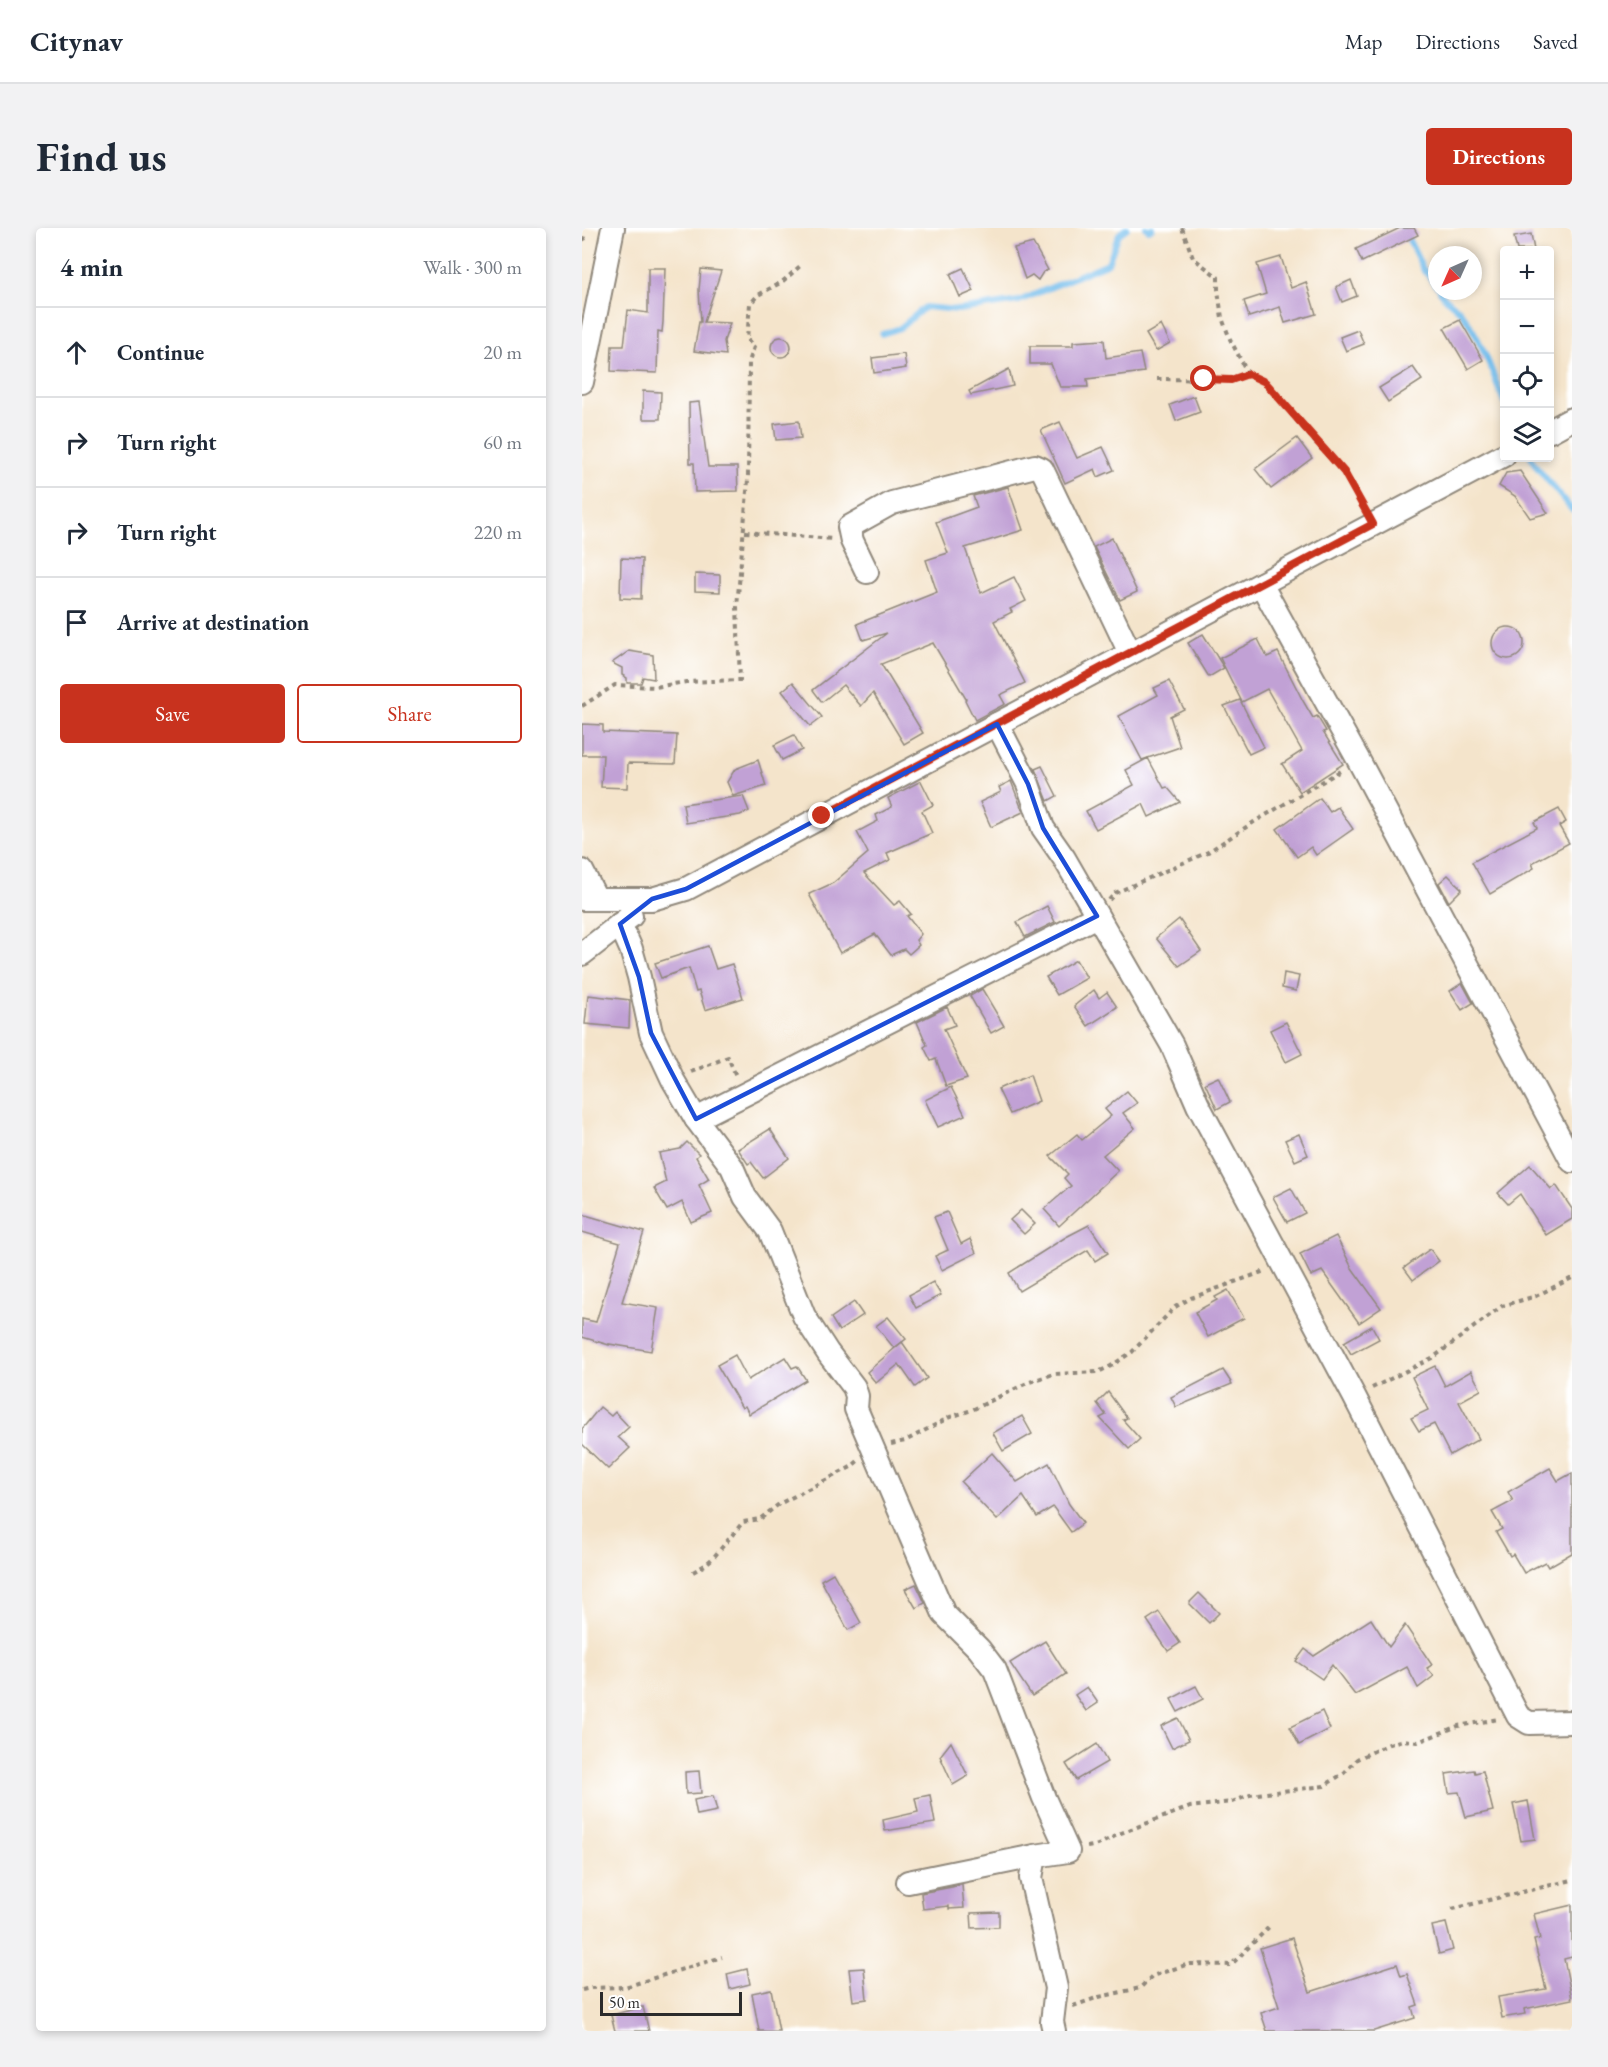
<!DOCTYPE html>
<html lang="en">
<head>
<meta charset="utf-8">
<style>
  :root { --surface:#fff; --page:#f2f2f3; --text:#1f2937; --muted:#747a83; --line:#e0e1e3; --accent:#c8321e }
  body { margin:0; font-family:"EB Garamond",serif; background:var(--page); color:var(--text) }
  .controls { position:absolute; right:18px; top:18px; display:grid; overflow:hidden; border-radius:6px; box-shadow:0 3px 9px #0003 }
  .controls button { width:54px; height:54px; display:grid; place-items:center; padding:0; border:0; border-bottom:2px solid var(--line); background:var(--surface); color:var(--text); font:30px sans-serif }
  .compass { position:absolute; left:846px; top:18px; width:54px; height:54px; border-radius:50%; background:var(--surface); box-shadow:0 3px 9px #0003; rotate:225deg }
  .scale { position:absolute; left:18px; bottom:15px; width:142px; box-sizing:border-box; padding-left:6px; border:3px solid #2b2b2b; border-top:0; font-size:16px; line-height:21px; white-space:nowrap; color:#2b2b2b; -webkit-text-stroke:4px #fff; paint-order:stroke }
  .stop { position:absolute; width:18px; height:18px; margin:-14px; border:4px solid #c8321e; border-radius:50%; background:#fff }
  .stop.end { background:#c8321e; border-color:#fff; box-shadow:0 2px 6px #0008 }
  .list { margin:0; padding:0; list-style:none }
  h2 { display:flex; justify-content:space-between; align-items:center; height:78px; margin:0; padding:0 24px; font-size:26px }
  h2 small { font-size:20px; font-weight:400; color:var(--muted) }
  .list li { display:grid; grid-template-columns:39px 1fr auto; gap:18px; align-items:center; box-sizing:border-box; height:90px; padding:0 24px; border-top:2px solid var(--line) }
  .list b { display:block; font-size:22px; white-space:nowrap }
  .list em { font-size:20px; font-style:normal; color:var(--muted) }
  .actions { display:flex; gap:12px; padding:18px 24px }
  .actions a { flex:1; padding:14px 0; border:2px solid var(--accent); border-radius:6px; text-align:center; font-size:21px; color:var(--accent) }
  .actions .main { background:var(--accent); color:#fff }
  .icon { flex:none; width:33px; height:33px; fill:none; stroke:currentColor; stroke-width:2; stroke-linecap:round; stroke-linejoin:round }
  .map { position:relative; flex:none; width:990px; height:1803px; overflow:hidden; border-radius:6px }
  header { display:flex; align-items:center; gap:36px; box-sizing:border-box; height:84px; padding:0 30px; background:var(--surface); border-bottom:2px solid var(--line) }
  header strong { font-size:28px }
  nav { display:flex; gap:33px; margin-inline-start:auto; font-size:21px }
  .intro { display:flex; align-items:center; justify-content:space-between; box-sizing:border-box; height:144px; padding:0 36px }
  h1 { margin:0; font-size:42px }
  .button { padding:15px 27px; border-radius:6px; background:var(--accent); color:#fff; font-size:21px; font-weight:700 }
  main { display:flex; gap:36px; padding:0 36px }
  aside { flex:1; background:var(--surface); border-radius:6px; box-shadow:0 3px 9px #0003 }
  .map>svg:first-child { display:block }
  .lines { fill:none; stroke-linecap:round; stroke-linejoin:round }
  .stream { stroke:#73bdec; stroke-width:6 }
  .building { fill:#c1a1d5 }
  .minor-casing { stroke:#90887b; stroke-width:26 }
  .path { stroke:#90887b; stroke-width:4; stroke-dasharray:4.5 4.5; stroke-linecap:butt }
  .minor { stroke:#fff; stroke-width:22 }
  .route { stroke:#c8321e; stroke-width:8 }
  .marked { fill:none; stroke:#1d4ed8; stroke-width:4.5; stroke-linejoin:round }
</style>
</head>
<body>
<header>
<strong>Citynav</strong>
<nav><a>Map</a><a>Directions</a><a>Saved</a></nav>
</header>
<div class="intro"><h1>Find us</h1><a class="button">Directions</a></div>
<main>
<aside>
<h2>4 min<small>Walk · 300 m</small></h2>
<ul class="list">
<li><svg class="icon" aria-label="ahead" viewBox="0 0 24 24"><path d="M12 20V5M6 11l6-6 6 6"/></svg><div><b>Continue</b></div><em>20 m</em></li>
<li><svg class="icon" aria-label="right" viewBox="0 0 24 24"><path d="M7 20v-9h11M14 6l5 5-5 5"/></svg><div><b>Turn right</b></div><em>60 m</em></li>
<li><svg class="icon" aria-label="right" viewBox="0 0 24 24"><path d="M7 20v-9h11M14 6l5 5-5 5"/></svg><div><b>Turn right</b></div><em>220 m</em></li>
<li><svg class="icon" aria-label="arrive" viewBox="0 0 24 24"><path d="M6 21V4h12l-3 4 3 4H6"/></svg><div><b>Arrive at destination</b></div></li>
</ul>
<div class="actions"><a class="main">Save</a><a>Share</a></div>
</aside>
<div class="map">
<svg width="990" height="1803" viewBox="0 0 990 1803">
  <rect width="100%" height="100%" fill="#fff"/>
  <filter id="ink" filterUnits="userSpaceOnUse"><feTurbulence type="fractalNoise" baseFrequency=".0167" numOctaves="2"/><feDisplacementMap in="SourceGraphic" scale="12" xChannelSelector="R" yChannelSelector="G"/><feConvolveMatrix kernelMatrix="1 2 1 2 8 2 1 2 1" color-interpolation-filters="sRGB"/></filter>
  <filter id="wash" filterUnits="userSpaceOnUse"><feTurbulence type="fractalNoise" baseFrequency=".008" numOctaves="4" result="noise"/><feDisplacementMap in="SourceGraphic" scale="24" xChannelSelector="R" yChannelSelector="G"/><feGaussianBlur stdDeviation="1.35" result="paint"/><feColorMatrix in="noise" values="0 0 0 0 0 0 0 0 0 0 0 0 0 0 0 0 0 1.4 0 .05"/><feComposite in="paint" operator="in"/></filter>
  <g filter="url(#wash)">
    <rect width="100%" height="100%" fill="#f4e4cb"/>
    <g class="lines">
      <g class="stream">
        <path d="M564,0L567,2L570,0"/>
        <path d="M821,0L841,41L855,58"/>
        <path d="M858,63C862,72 872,76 878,83C899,109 910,144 922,174"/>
        <path d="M300,106L318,100L343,79L376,82L437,73L526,35L537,6L545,0"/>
        <path d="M949,230L954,238L990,282"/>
      </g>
    </g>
    <g id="blocks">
      <g class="building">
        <path d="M818,0H832L836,7L780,34L774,21Z"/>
        <path d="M949,6L952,22H935L932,9Z"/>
        <path d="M451,15L466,42L461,44L456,52L450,47L443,51L432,20Z"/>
        <path d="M699,29L709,60L724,54L734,86L703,95L698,79L667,89L662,73L684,66L675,36Z"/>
        <path d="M66,40H83L81,94L80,104L76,103L75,145L29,143L30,118H42L46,82L66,85Z"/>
        <path d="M381,40L392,63L378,69L368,46Z"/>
        <path d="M119,41L139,43L122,94L148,95L142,113L144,127L112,123L117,94H119L117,62Z"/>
        <path d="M769,52L775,68L760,74L754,59Z"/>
        <path d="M878,92L901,132L886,141L862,100Z"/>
        <path d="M579,97L588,115L574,123L564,106Z"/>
        <path d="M776,102L782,116L764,123L758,109Z"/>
        <circle cx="199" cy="119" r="10"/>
        <path d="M522,112L524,130L558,125L562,144L505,151L506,159H478L469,136H448V118H491V114Z"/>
        <path d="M322,126L324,140L292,145L290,130Z"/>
        <path d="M831,139L840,152L806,174L797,160Z"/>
        <path d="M427,141L431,158L389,167L387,163Z"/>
        <path d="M61,163L79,164L78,191H61Z"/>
        <path d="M612,168L618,184L594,193L588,177Z"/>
        <path d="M117,174L126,239H155L156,263L113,264L112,235H108L107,175Z"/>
        <path d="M217,193L219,210L194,212L192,196Z"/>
        <path d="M478,194L495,230L521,219L532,242L516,249L513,241L483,255L459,202Z"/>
        <path d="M715,210L730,230L689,261L673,241Z"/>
        <path d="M938,243L966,285L948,290L933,268L917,258L924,245Z"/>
        <path d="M426,259L441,302L383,320L399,365L432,349L444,373L428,381L430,384L412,393L443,455L418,467L423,476L393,492L383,472L384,471L351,415L299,436L341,505L322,516L291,465L279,478L261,457L240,474L231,462L305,405L281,412L275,396L355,364L344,332L366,325L354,294L395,279L391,268Z"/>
        <path d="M530,310L555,364L538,372L512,319Z"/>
        <path d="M39,330L60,331L59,371L38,370Z"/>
        <path d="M113,346L138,347V364L113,363Z"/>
        <circle cx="926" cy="415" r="16"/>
        <path d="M621,406L642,440L627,449L606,415Z"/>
        <path d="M676,411L685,429L696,424L721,473L731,490L735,488L744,503L741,504L761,536L718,564L700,536L720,523L685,461L660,474L638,430Z"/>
        <path d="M47,423L71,427L72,451L61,449L59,455H45V450L40,447V440L30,435Z"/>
        <path d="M587,453L602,481L588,488L598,519L560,532L537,488L576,467L572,460Z"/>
        <path d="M211,454L240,489L228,498L200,463Z"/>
        <path d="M658,472L682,519L667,526L642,478Z"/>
        <path d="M0,496L21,497V504L95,507L93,536L46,535L45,560L19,559L21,527H0Z"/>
        <path d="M212,507L220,522L200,532L192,517Z"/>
        <path d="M566,530L582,560L585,559L598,574L567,589L561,576L514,601L504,583L552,557L544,542Z"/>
        <path d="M176,532L184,558L151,568L145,554L153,541Z"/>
        <path d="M460,538L475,568L466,573L453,541Z"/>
        <path d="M339,553L351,577L340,583L350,605L305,625L308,632L282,645L312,677L318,673L329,686L325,688L339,706L334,712L337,717L327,726L322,721L309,727L293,706L258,725L227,666L251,655L286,625L275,604L296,593L294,587L310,579L306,570Z"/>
        <path d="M429,553L441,584L409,599L398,574L419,564L417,559Z"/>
        <path d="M161,568L167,583L158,587L104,595L101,576Z"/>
        <path d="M738,570L748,584L756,579L771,601L734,627L729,619L715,629L695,601Z"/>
        <path d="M977,581L984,594L977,598L987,615L950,635L952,640L908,666L890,634L955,600L952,594Z"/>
        <path d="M866,647L880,661L867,674L857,655Z"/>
        <path d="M465,678L473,694L443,709L435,694Z"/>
        <path d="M597,691L619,723L597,738L574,710Z"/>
        <path d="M126,718L134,741L150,736L161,770L123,782L117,763L114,764L107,740L79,750L73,735Z"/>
        <path d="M494,732L505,750L475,767L464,749Z"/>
        <path d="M702,745L717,748L714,763L700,760Z"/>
        <path d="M880,755L891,775L880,782L868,763Z"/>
        <path d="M400,761L422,798L409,805L388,768Z"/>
        <path d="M512,762L517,770L525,764L535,779L506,798L492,778Z"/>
        <path d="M6,767L48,772L47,800L3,796Z"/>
        <path d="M365,779L373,797L362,801L385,851L364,858L354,831L349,833L342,819L345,817L335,794Z"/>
        <path d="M704,794L720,826L704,834L688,802Z"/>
        <path d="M448,847L457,873L428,886L416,861Z"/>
        <path d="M636,849L648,874L635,881L623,855Z"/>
        <path d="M369,859L383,887L356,899L343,872Z"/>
        <path d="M545,863L555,875L541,885L553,900L521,927L536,943L477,998L462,981L489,958L482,950L486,946L468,928L495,906L500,912L529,888L523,881Z"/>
        <path d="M188,901L207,930L181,950L169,934L166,936L156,921Z"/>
        <path d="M717,906L726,927L713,933L703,912Z"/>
        <path d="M105,914L117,926L114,929L127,951L117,957L130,985L109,994L100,974L85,982L72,960L84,954L77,925L98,921Z"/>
        <path d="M948,937L969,961L974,957L990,981V991L964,1007L938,966L926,976L916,965Z"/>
        <path d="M709,960L723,985L705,994L691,969Z"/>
        <path d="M439,982L453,996L442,1006L428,992Z"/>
        <path d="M365,984L379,1016L388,1011L394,1025L360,1042L353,1028L366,1022L352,989Z"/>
        <path d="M0,986L62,1004L40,1074L76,1080L69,1123L27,1116V1117L0,1109V1091L14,1094L38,1015L0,1004Z"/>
        <path d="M507,997L526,1025L513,1033L506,1022L437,1063L427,1045L484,1009Z"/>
        <path d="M754,1008L770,1040L799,1080L777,1095L740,1043L729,1048L718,1026Z"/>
        <path d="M848,1021L857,1033L831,1052L822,1040Z"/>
        <path d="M351,1054L359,1067L334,1080L327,1067Z"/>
        <path d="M646,1062L662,1090L626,1109L613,1084L635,1072L633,1069Z"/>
        <path d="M272,1074L281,1087L257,1103L249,1090Z"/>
        <path d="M306,1089L324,1111L312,1120L294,1098Z"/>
        <path d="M790,1098L797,1111L769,1126L762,1114Z"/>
        <path d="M320,1114L345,1150L333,1159L317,1136L294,1155L285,1144Z"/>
        <path d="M153,1127L166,1152L203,1129L210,1140L215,1138L224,1152L167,1186L163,1178L160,1180L135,1137Z"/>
        <path d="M853,1138L863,1158L889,1143L899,1162L877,1174L897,1211L868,1227L852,1196L837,1203L829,1190L846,1182L830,1149Z"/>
        <path d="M641,1142L650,1156L594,1179L589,1169Z"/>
        <path d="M526,1164L545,1190L541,1192L558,1211L547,1221L518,1190L524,1187L515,1175Z"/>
        <path d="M18,1179L29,1188L33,1184L47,1199L36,1209L48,1220L26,1241L0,1216V1201Z"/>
        <path d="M440,1188L450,1206L421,1223L411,1205Z"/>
        <path d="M410,1225L435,1254L467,1235L487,1276L501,1295L489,1304L471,1279L455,1289L441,1268L415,1292L379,1254Z"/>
        <path d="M968,1240L976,1253L990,1245V1325L966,1339L963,1334L942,1345L931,1326L928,1328L914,1304L920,1301L910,1284L931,1273L926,1264Z"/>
        <path d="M251,1345L279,1395L266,1402L239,1352Z"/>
        <path d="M334,1356L343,1375L334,1380L323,1361Z"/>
        <path d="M617,1365L637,1385L627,1395L607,1375Z"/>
        <path d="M577,1384L598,1415L586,1423L565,1392Z"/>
        <path d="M789,1391L807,1419L823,1397L850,1437L845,1440L852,1448L836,1460L825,1439L773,1467L750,1437L740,1451L714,1433L723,1421L732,1428Z"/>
        <path d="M463,1413L484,1446L450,1468L428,1435Z"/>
        <path d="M614,1458L621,1471L596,1484L589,1471Z"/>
        <path d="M505,1459L516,1475L504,1483L493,1467Z"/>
        <path d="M740,1483L748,1501L717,1517L708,1499Z"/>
        <path d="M596,1490L607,1512L590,1520L579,1498Z"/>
        <path d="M369,1514L386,1548L371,1557L358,1528Z"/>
        <path d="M515,1516L525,1534L494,1552L484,1536Z"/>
        <path d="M892,1542L893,1545L901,1543L911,1583L884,1589L877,1564L867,1565L864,1546Z"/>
        <path d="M117,1543L119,1565L104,1566L103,1544Z"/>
        <path d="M348,1567L353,1595L303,1603L301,1592L336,1584L333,1570Z"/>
        <path d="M131,1568L135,1583L115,1587L112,1572Z"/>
        <path d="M946,1573L953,1611L939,1613L931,1576Z"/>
        <path d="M380,1657L382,1680L367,1681V1678L341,1681L339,1665Z"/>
        <path d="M990,1677V1729L982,1731L990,1771L942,1781L943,1786L920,1790L916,1769L964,1761L952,1712L958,1711L952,1686Z"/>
        <path d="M417,1684V1699L390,1700L389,1685Z"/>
        <path d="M864,1695L871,1722L857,1726L850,1698Z"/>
        <path d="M710,1710L728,1764L815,1736L819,1748L825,1746L836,1777L830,1779L833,1790L792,1803H685L679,1785L697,1779L678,1720Z"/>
        <path d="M282,1740L285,1771L271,1773L267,1741Z"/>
        <path d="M165,1741L168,1756L148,1761L145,1746Z"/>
        <path d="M189,1761L197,1803H177L170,1765Z"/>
        <path d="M61,1779L67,1803H33L29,1787Z"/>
      </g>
    </g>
  </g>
  <g filter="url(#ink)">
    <use href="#blocks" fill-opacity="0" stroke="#90887b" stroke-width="1.5"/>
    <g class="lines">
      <g class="minor-casing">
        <g id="minor">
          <path d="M0,154L31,0"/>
          <path d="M968,203L990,191"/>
          <path d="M285,344L270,313L267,299L310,275L453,238L460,241L548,425"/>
          <path d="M679,356L777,533L990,933"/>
          <path d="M415,496L446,556L461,600L482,630L590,817L616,877L772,1168L936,1488L947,1495L990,1494"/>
          <path d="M0,643L14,670"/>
          <path d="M0,671H70L104,661L922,227"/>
          <path d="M38,696L49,721L57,749L69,805L91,852L114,891L150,939L163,969L188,1003L222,1088L246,1125L272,1159L275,1168L274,1181L362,1386L397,1421L413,1442L462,1570L486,1623L453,1628L449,1650L474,1760L470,1794L472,1803"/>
          <path d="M0,726L49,688"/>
          <path d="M114,891L515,688"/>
          <path d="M326,1654L453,1628"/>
        </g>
      </g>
      <g class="path">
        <path d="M600,0L611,30L636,49V62L640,90L648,111L666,146L683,154L735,216L762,244L782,280"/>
        <path d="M0,12L8,8"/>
        <path d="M575,151L649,152L666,146"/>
        <path d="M163,304L251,311"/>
        <path d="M0,478L33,457L73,459L104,454L158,452L155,379L166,252L167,134L172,119L165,111L168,76L176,67L200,54L218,38"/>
        <path d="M527,672L533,665L626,624L672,594L760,542"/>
        <path d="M109,844L146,829L154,848"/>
        <path d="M790,1160L852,1129L920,1078L954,1068L990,1050"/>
        <path d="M309,1216L323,1213L368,1189L390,1182L445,1155L471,1146L516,1144L529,1138L550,1124L593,1079L609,1070L683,1043"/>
        <path d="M111,1344L123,1337L131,1330L161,1294L178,1291L197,1276L269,1239L276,1233"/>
        <path d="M505,1619L516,1617L539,1605L608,1579L650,1574L668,1567L742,1558L762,1545L775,1531L807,1516L821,1512L836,1514L876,1498L917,1491"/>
        <path d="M870,1681L990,1652"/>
        <path d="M0,1762L9,1760L43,1759L140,1729"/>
        <path d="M491,1778L517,1769L558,1760L570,1748L607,1736L649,1737L687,1699"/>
      </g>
      <use href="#minor" class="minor"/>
    </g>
  </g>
  <g class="lines" filter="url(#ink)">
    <path class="route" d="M240,588L791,296L762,244L683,154L666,146L649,152L622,151"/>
  </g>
  <path class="marked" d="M415,496L446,556L461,600L515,688L114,891L69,805L57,749L38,696L70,671L104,661Z"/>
</svg>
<div class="controls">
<button>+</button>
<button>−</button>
<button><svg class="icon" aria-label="locate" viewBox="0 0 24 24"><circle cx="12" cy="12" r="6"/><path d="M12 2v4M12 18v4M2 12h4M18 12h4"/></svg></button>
<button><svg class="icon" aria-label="layers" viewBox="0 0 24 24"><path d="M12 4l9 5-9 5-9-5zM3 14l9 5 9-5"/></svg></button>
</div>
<svg class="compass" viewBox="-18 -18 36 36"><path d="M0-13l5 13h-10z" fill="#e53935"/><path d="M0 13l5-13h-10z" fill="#747a83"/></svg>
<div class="scale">50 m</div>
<div class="stop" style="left:622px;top:151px"></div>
<div class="stop end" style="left:240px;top:588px"></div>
</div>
</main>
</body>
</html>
